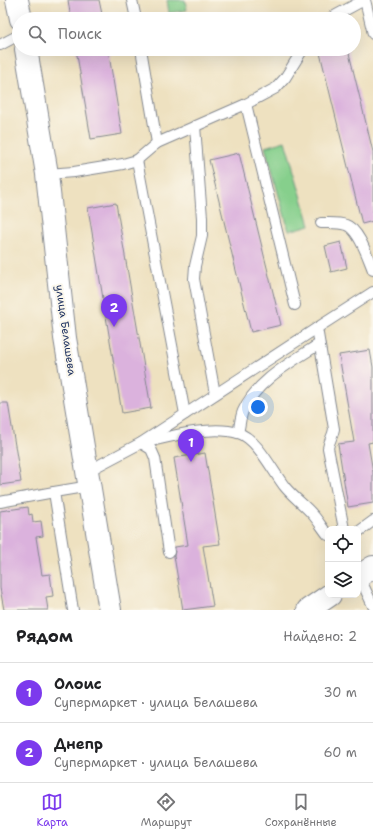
<!DOCTYPE html>
<html lang="ru">
<head>
<meta charset="utf-8">
<style>
  :root { --surface:#fff; --page:#f2f2f2; --text:#202124; --muted:#757577; --line:#e0e0e0; --accent:#7c3aed }
  body { margin:0; font-family:"Shantell Sans",sans-serif; background:var(--page); color:var(--text) }
  .controls { position:absolute; right:12px; bottom:12px; display:grid; overflow:hidden; border-radius:8px; box-shadow:0 4px 16px #0002 }
  .controls button { width:36px; height:36px; display:grid; place-items:center; padding:0; border:0; border-bottom:1px solid var(--line); background:var(--surface); color:var(--text); font:20px sans-serif }
  .you { position:absolute; left:258px; top:407px; width:14px; height:14px; margin:-10px; border:3px solid #fff; border-radius:50%; background:#1a73e8; box-shadow:0 0 0 6px #1a73e833 }
  .badge { display:grid; place-items:center; width:26px; height:26px; border-radius:50%; background:var(--accent); color:#fff; font-size:13px; font-weight:700 }
  .pin { position:absolute; translate:-50% -33px; filter:drop-shadow(0 1px 2px #0008) }
  .pin::after { content:''; position:absolute; top:21px; width:14px; height:12px; background:inherit; clip-path:polygon(0 0,100% 0,50% 100%) }
  .list { margin:0; padding:0; list-style:none }
  h2 { display:flex; justify-content:space-between; align-items:center; height:52px; margin:0; padding:0 16px; font-size:17px }
  h2 small { font-size:13px; font-weight:400; color:var(--muted) }
  .list li { display:grid; grid-template-columns:26px 1fr auto; gap:12px; align-items:center; box-sizing:border-box; height:60px; padding:0 16px; border-top:1px solid var(--line) }
  .list b { display:block; font-size:15px; white-space:nowrap }
  .list p { margin:0; font-size:13px; white-space:nowrap; color:var(--muted) }
  .list em { font-size:13px; font-style:normal; color:var(--muted) }
  .icon { flex:none; width:22px; height:22px; fill:none; stroke:currentColor; stroke-width:2; stroke-linecap:round; stroke-linejoin:round }
  .map { position:relative; flex:none; width:373px; height:610px; overflow:hidden }
  .search { position:absolute; background:var(--surface); box-shadow:0 4px 16px #0002; left:12px; right:12px; top:12px; height:44px; display:flex; align-items:center; gap:10px; box-sizing:border-box; padding:0 14px; border-radius:22px; color:var(--muted); font-size:15px }
  .sheet { height:172px; background:var(--surface) }
  nav { display:flex; justify-content:space-around; align-items:center; box-sizing:border-box; height:56px; border-top:1px solid var(--line); background:var(--surface); font-size:11px; color:var(--muted) }
  nav a { display:grid; justify-items:center; gap:2px }
  nav .on { color:var(--accent) }
  .map>svg:first-child { display:block }
  .green { fill:#86cf8c; stroke:#507f75 }
  .building { fill:#dbb2dd }
  .lines { fill:none; stroke-linecap:round; stroke-linejoin:round }
  .lane-casing { stroke:#84888f; stroke-width:12 }
  .primary-casing { stroke:#84888f; stroke-width:24 }
  .lane { stroke:#fff; stroke-width:10 }
  .primary { stroke:#fff; stroke-width:22 }
  .labels { text-anchor:middle; stroke-width:4; stroke-linejoin:round; paint-order:stroke }
  .street-label { font-size:11px; fill:#1b2f5e; stroke:#fbf7ec }
</style>
</head>
<body>
<div class="map">
<svg width="373" height="610" viewBox="0 0 373 610">
  <rect width="100%" height="100%" fill="#fbf7ec"/>
  <filter id="ink" filterUnits="userSpaceOnUse"><feTurbulence type="fractalNoise" baseFrequency=".025" numOctaves="2"/><feDisplacementMap in="SourceGraphic" scale="8" xChannelSelector="R" yChannelSelector="G"/><feConvolveMatrix kernelMatrix="1 2 1 2 8 2 1 2 1" color-interpolation-filters="sRGB"/></filter>
  <filter id="wash" filterUnits="userSpaceOnUse"><feTurbulence type="fractalNoise" baseFrequency=".012" numOctaves="4" result="noise"/><feDisplacementMap in="SourceGraphic" scale="16" xChannelSelector="R" yChannelSelector="G"/><feGaussianBlur stdDeviation="0.9" result="paint"/><feColorMatrix in="noise" values="0 0 0 0 0 0 0 0 0 0 0 0 0 0 0 0 0 1.4 0 .05"/><feComposite in="paint" operator="in"/></filter>
  <g filter="url(#wash)">
    <rect width="100%" height="100%" fill="#eee1c0"/>
    <g class="green">
      <path d="M167,0H185L187,10L169,13Z"/>
      <path d="M285,141L310,225L289,231L265,147Z"/>
    </g>
    <g id="blocks">
      <g class="building">
        <path d="M68,0H99L103,19H71Z"/>
        <path d="M76,49H108L122,134L91,139Z"/>
        <path d="M319,49H348L373,152V221L362,224Z"/>
        <path d="M239,153L281,325L251,332L209,160Z"/>
        <path d="M116,203L151,408L122,413L88,208Z"/>
        <path d="M341,242L347,268L331,272L325,246Z"/>
        <path d="M370,350L373,367V442L368,443L373,472V503L348,507L338,444L354,442L339,355Z"/>
        <path d="M0,403H8L21,482L0,485Z"/>
        <path d="M205,453L220,544L203,546L213,606L183,610L174,556L175,551V547L188,545L174,458Z"/>
        <path d="M28,507L29,515L32,514L33,522L41,521L43,536L36,537L42,575L50,574L53,596L46,597L48,610H4L0,588V511Z"/>
      </g>
    </g>
  </g>
  <g filter="url(#ink)">
    <use href="#blocks" fill-opacity="0" stroke="#84888f" stroke-width="1"/>
    <g class="lines">
      <g class="lane-casing">
        <g id="lane">
          <path d="M132,0L136,19"/>
          <path d="M365,0L373,34"/>
          <path d="M329,19L364,0"/>
          <path d="M0,45L19,35"/>
          <path d="M141,49L157,143"/>
          <path d="M246,104L295,305"/>
          <path d="M195,126L202,218V236L195,266L194,279L215,394"/>
          <path d="M137,160L185,414"/>
          <path d="M47,174L74,172L123,164L137,160L157,143L246,104L276,88L285,78L303,49"/>
          <path d="M321,223C329,223 338,222 346,225C359,229 368,258 373,270"/>
          <path d="M317,328L334,429C333,436 329,441 328,448L344,529"/>
          <path d="M238,433C240,426 240,418 243,411C257,380 292,362 319,344"/>
          <path d="M147,442C172,436 213,425 238,433C257,438 273,472 285,487C294,498 305,505 314,516C319,522 323,529 328,535"/>
          <path d="M141,443L151,449L155,458L169,552"/>
          <path d="M88,471L141,443L317,328L373,292"/>
          <path d="M0,502L54,492"/>
          <path d="M358,532L373,521"/>
          <path d="M359,576L373,606"/>
          <path d="M73,610L54,492L90,486"/>
        </g>
      </g>
      <g class="primary-casing">
        <g id="primary">
          <path d="M17,0L21,19"/>
          <path d="M26,49L47,174L65,338L110,610"/>
          <path d="M358,577L373,567"/>
          <path d="M308,610L330,595"/>
        </g>
      </g>
      <use href="#lane" class="lane"/>
      <use href="#primary" class="primary"/>
    </g>
  </g>
  <g class="labels">
    <g class="street-label">
      <text transform="translate(66 330) rotate(82)" y="4">улица Белашева</text>
    </g>
  </g>
</svg>
<div class="controls">
<button><svg class="icon" aria-label="locate" viewBox="0 0 24 24"><circle cx="12" cy="12" r="6"/><path d="M12 2v4M12 18v4M2 12h4M18 12h4"/></svg></button>
<button><svg class="icon" aria-label="layers" viewBox="0 0 24 24"><path d="M12 4l9 5-9 5-9-5zM3 14l9 5 9-5"/></svg></button>
</div>
<div class="you"></div>
<div class="pin badge" style="left:191px;top:462px">1</div>
<div class="pin badge" style="left:114px;top:327px">2</div>
<div class="search"><svg class="icon" aria-label="search" viewBox="0 0 24 24"><circle cx="10" cy="10" r="6"/><path d="M15 15l6 6"/></svg>Поиск</div>
</div>
<section class="sheet">
<h2>Рядом<small>Найдено: 2</small></h2>
<ul class="list">
<li><span class="badge">1</span><div><b>Олоис</b><p>Супермаркет · улица Белашева</p></div><em>30 m</em></li>
<li><span class="badge">2</span><div><b>Днепр</b><p>Супермаркет · улица Белашева</p></div><em>60 m</em></li>
</ul>
</section>
<nav>
<a class="on"><svg class="icon" aria-label="map" viewBox="0 0 24 24"><path d="M3 6l6-2 6 2 6-2v14l-6 2-6-2-6 2zM9 4v14M15 6v14"/></svg>Карта</a>
<a><svg class="icon" aria-label="directions" viewBox="0 0 24 24"><path d="M12 3l9 9-9 9-9-9zM9 14v-3h6M13 9l2 2-2 2"/></svg>Маршрут</a>
<a><svg class="icon" aria-label="saved" viewBox="0 0 24 24"><path d="M7 4h10v16l-5-4-5 4z"/></svg>Сохранённые</a>
</nav>
</body>
</html>
